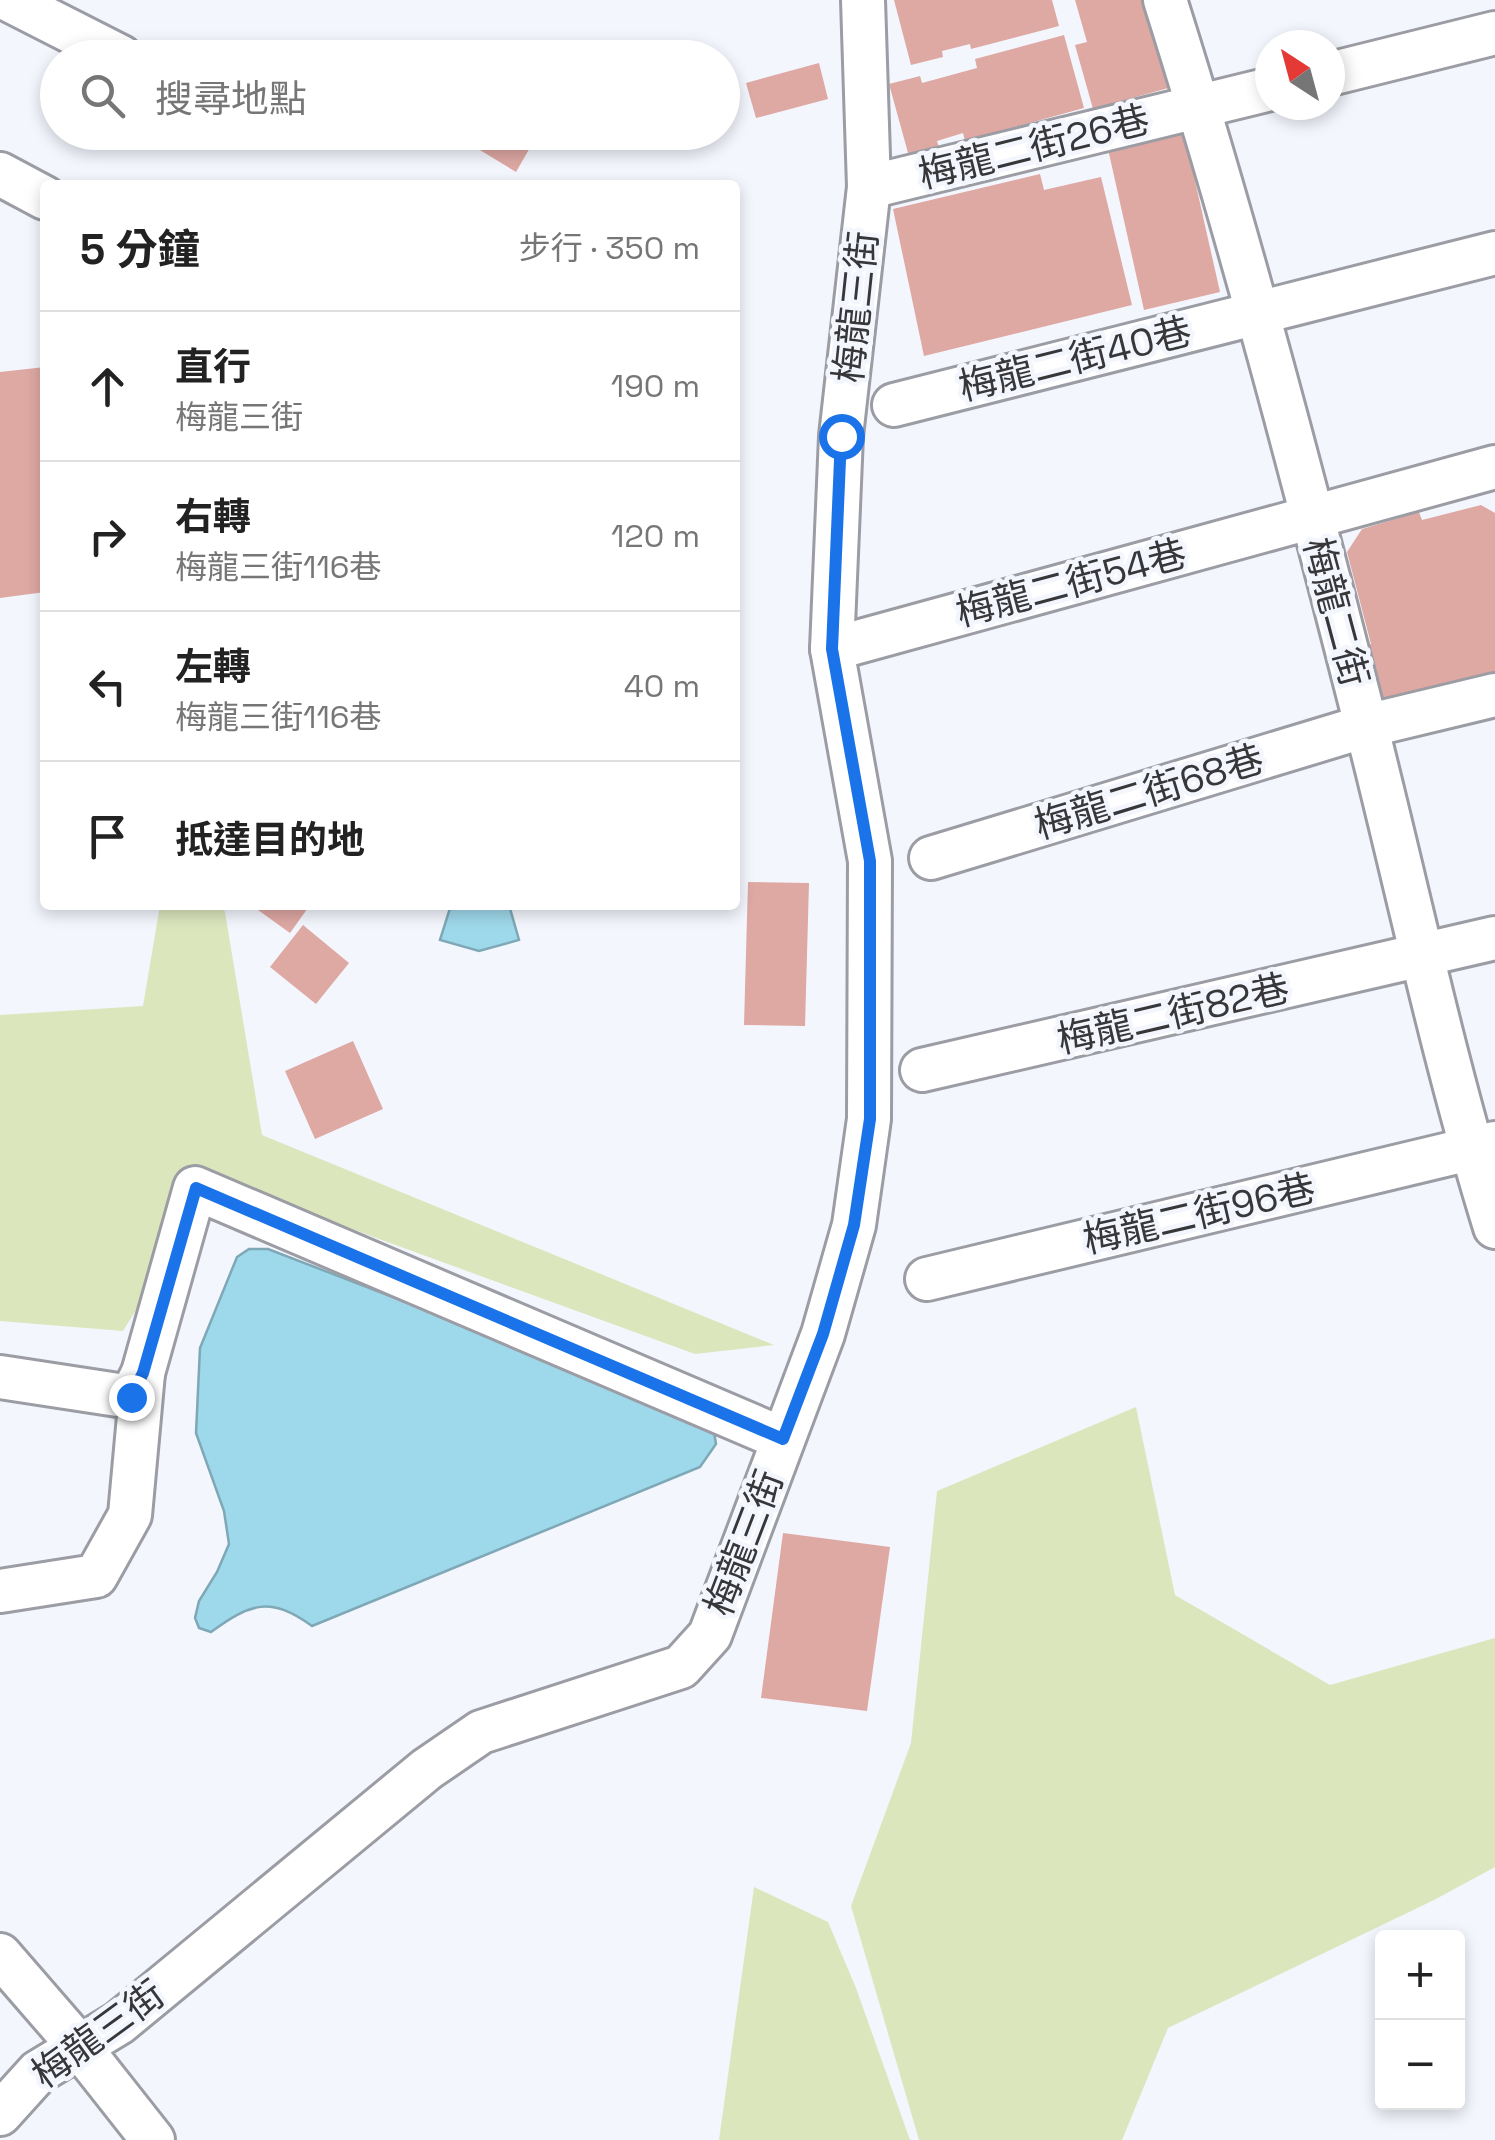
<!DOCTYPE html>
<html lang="zh-TW">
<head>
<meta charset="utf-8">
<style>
  :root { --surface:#fff; --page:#f2f2f2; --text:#222; --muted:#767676; --line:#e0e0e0 }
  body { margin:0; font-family:"Space Grotesk","Noto Sans TC",sans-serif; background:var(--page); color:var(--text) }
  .controls { position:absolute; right:30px; bottom:30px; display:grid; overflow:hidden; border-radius:10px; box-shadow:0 5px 15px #0003 }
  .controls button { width:90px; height:90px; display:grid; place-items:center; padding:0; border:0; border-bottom:2px solid var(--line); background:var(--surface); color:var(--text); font:50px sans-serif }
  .compass { position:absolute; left:1255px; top:30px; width:90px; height:90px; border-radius:50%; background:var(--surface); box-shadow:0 5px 15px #0003; rotate:324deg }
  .stop { position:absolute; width:30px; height:30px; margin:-22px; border:8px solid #1a73e8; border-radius:50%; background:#fff }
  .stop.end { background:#1a73e8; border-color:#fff; box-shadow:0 2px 10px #0008 }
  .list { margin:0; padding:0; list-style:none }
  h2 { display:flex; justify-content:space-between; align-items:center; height:130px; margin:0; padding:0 40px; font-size:42px }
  h2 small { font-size:32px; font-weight:400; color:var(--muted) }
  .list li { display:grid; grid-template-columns:65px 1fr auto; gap:30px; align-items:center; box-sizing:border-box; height:150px; padding:0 40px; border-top:2px solid var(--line) }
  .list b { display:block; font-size:38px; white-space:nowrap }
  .list p { margin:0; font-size:32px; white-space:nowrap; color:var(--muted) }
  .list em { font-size:32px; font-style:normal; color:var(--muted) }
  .icon { flex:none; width:55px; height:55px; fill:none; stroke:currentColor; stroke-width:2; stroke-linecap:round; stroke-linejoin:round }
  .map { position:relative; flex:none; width:1495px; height:2140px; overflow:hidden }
  .search { position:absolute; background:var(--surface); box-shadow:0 5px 15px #0003; left:40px; top:40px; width:700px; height:110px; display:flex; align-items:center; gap:25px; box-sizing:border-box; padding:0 35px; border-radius:55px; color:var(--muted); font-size:38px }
  .panel { position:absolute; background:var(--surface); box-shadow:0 5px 15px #0003; left:40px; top:180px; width:700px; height:730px; border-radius:10px }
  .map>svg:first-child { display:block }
  .green { fill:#dce6bd }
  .water { fill:#9ed8eb; stroke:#7fa8b6; stroke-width:2.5 }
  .building { fill:#dea8a3 }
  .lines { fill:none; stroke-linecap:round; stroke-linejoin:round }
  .minor-casing { stroke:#9b9ca4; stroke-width:48 }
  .minor { stroke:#fff; stroke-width:42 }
  .route { stroke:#1a73e8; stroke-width:12 }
  .labels { text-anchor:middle; stroke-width:9; stroke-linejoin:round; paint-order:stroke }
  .street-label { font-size:38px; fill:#37373a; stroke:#f4f6fe }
</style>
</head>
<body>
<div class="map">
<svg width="1495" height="2140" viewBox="0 0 1495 2140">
  <rect width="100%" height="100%" fill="#f4f6fe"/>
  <g class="green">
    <path d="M160,905H221L225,912L262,1135L774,1345L695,1354L217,1180L123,1331L0,1321V1015L143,1006Z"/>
    <path d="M1136,1407L1175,1595L1330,1685L1495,1638V1867L1434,1900L1168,2028L1122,2140H919L851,1906L911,1743L937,1491Z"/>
    <path d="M754,1887L828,1922L856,1988L910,2140H719Z"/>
  </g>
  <g class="water">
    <path d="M451,905H509L519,940L479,951L440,940Z"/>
    <path d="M249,1249H268L712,1420L716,1444L700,1467L312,1626C270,1596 251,1603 211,1632L199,1628L195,1618L199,1601L217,1572L229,1544L224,1511L196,1433L200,1348L237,1257Z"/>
  </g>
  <g class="building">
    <path d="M894,0H1052L1059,26L971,49L970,44L942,51L943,57L911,65Z"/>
    <path d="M1075,0H1148L1172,87L1093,109L1075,45L1087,42Z"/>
    <path d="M1064,35L1084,108L965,141L963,133L937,141L940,151L910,160L889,84L920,76L922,83L977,68L975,59Z"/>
    <path d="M819,63L828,99L756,118L746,83Z"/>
    <path d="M450,132H539L516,172Z"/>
    <path d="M1184,132L1220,292L1144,310L1108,149Z"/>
    <path d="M1040,174L1044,190L1101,177L1132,305L924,356L893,209Z"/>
    <path d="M45,367V592L0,598V372Z"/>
    <path d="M1481,505L1495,513V679L1383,710L1366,645L1371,644L1347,552L1362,529L1419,512L1422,520Z"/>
    <path d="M748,882L809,883L805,1026L744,1025Z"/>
    <path d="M261,905H310L290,933L258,910Z"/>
    <path d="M303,925L349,963L316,1004L270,967Z"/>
    <path d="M353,1041L383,1109L315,1139L285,1071Z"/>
    <path d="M783,1533L890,1547L867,1711L761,1698Z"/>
  </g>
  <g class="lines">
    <g class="minor-casing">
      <g id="minor">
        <path d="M9,0L121,57"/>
        <path d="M1165,0C1241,240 1305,485 1367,729C1409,895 1444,1063 1495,1227"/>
        <path d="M1330,74L1495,33"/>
        <path d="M0,174L45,198"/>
        <path d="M869,187L1270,89"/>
        <path d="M894,405L1495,253"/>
        <path d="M832,649L1495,467"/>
        <path d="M931,858L1366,726L1495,695"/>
        <path d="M922,1070L1495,938"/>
        <path d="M927,1279L1495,1143"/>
        <path d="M0,1377L131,1397L143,1373L195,1188L783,1439"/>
        <path d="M0,1591L96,1576L130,1515L143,1373"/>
        <path d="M0,1955L78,2045L153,2140"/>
        <path d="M0,2114L38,2072L119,2023L427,1769L481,1732L681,1667L710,1635L823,1334L854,1225L869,1119L870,861L832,649L841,436L869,187L863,0"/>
      </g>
    </g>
    <use href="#minor" class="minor"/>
  </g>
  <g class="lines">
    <path class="route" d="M131,1397L143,1373L196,1188L783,1439L823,1334L854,1225L870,1119V861L832,649L841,436"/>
  </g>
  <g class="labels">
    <g class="street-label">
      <text transform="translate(1034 147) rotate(-14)" y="13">梅龍二街26巷</text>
      <text transform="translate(856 307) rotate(-84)" y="13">梅龍三街</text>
      <text transform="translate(1075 359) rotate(-14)" y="13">梅龍二街40巷</text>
      <text transform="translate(1071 583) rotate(-15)" y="13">梅龍二街54巷</text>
      <text transform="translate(1336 612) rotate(75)" y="13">梅龍二街</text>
      <text transform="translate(1149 792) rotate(-17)" y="13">梅龍二街68巷</text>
      <text transform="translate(1173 1014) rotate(-13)" y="13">梅龍二街82巷</text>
      <text transform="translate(1199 1214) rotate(-13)" y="13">梅龍二街96巷</text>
      <text transform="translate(744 1543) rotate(-69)" y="13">梅龍三街</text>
      <text transform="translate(98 2034) rotate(-36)" y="13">梅龍三街</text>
    </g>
  </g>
</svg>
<div class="controls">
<button>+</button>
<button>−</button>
</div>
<svg class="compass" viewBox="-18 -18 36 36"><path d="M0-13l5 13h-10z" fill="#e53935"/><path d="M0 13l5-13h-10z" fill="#767676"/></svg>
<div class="stop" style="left:841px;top:436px"></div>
<div class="stop end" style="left:131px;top:1397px"></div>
<div class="search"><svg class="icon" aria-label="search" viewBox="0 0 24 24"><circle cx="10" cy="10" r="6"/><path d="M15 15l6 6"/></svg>搜尋地點</div>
<section class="panel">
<h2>5 分鐘<small>步行 · 350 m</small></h2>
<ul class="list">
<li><svg class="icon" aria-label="ahead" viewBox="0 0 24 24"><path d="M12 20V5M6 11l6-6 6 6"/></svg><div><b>直行</b><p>梅龍三街</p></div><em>190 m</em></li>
<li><svg class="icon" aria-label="right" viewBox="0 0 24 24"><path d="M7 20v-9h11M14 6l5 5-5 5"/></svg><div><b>右轉</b><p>梅龍三街116巷</p></div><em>120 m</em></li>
<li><svg class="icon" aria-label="left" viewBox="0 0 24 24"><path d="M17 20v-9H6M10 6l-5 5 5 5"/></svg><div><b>左轉</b><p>梅龍三街116巷</p></div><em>40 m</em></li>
<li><svg class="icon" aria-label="arrive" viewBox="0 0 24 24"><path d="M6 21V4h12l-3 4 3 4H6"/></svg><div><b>抵達目的地</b></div></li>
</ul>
</section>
</div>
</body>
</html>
